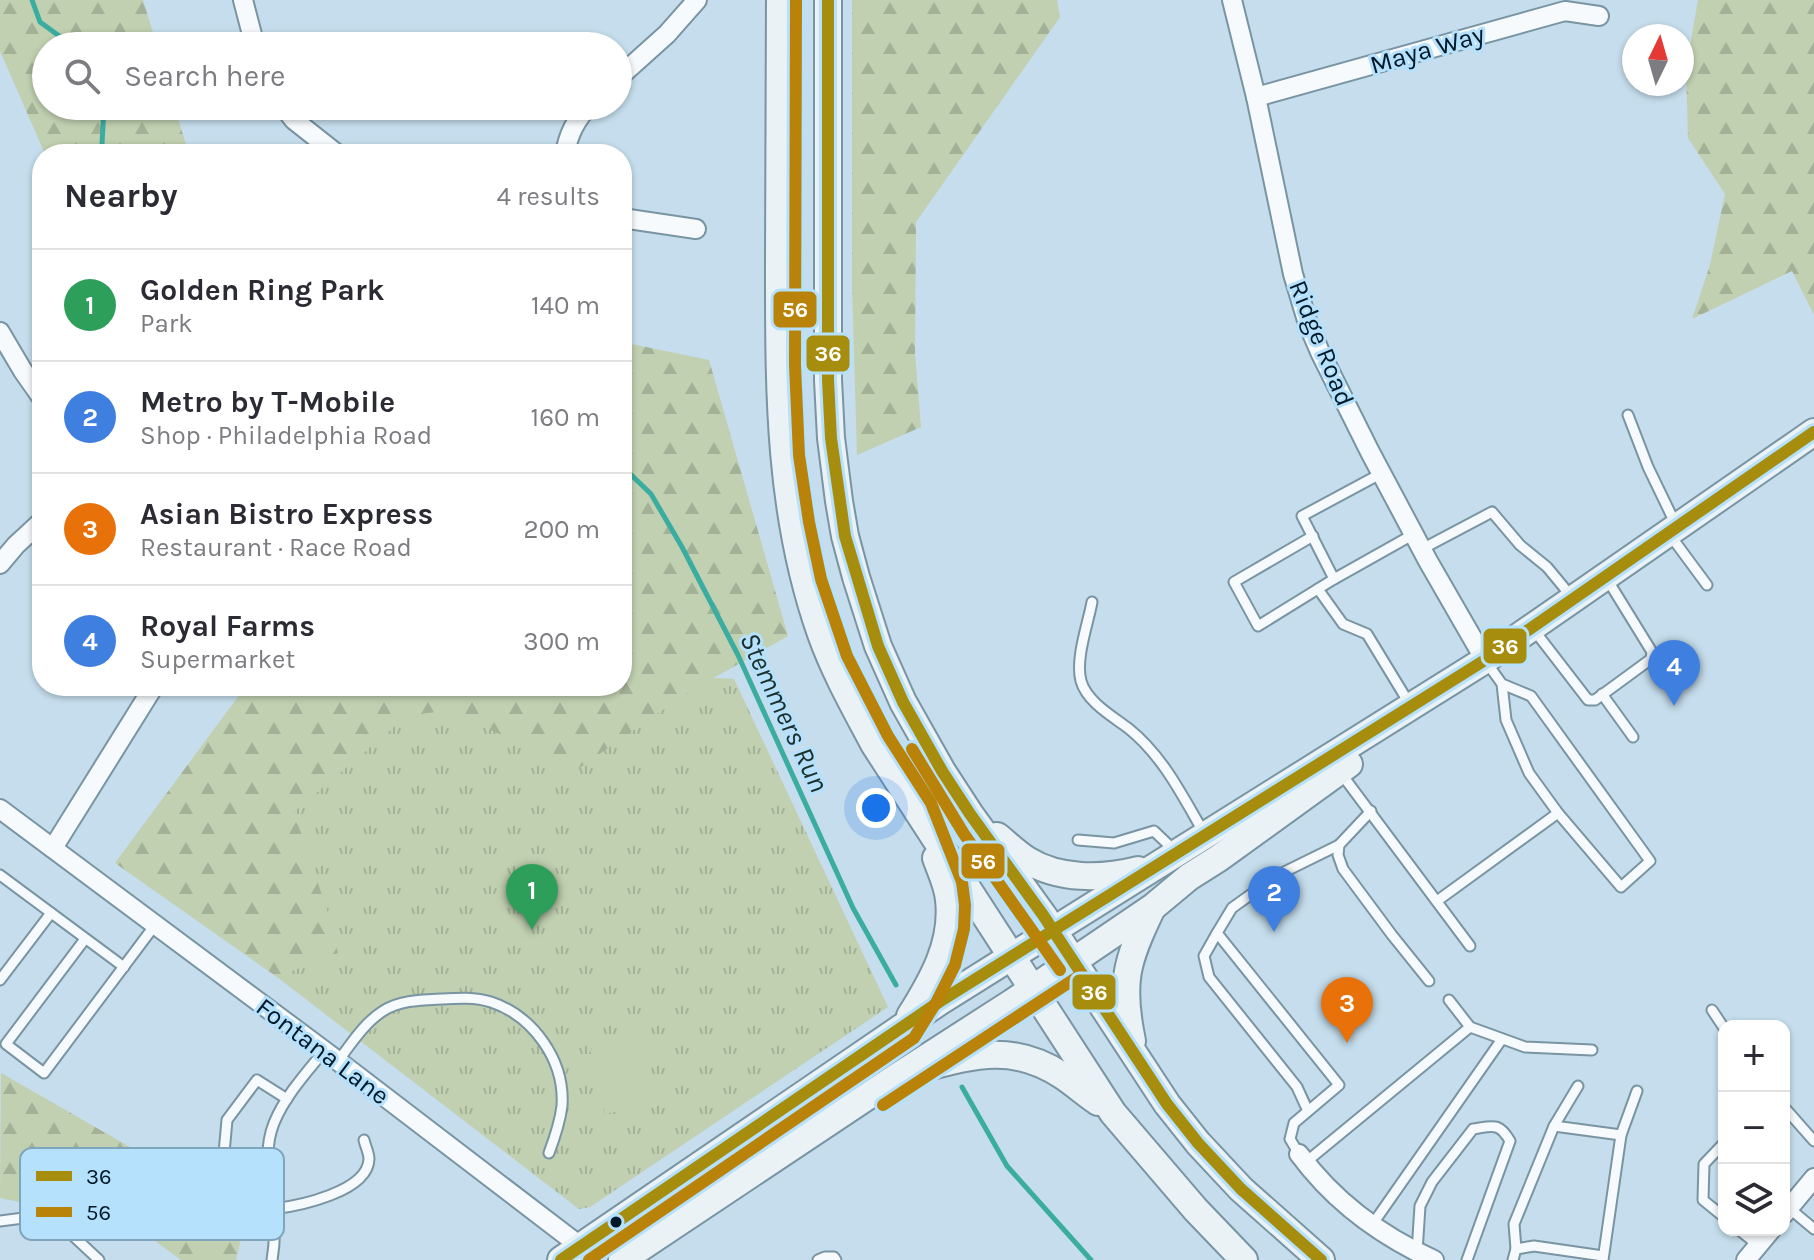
<!DOCTYPE html>
<html lang="en">
<head>
<meta charset="utf-8">
<style>
  :root { --surface:#fff; --page:#f7f7f7; --text:#2b2b33; --muted:#7c7c81; --line:#e1e1e2; --accent:#455e6d }
  body { margin:0; font-family:Karla,sans-serif; background:var(--page); color:var(--text) }
  .controls { position:absolute; right:24px; bottom:24px; display:grid; overflow:hidden; border-radius:16px; box-shadow:0 2px 6px #0004 }
  .controls button { width:72px; height:72px; display:grid; place-items:center; padding:0; border:0; border-bottom:2px solid var(--line); background:var(--surface); color:var(--text); font:40px sans-serif }
  .compass { position:absolute; left:1622px; top:24px; width:72px; height:72px; border-radius:50%; background:var(--surface); box-shadow:0 2px 6px #0004; rotate:5deg }
  .you { position:absolute; left:876px; top:808px; width:28px; height:28px; margin:-20px; border:6px solid #fff; border-radius:50%; background:#1a73e8; box-shadow:0 0 0 12px #1a73e833 }
  .badge { display:grid; place-items:center; width:52px; height:52px; border-radius:50%; background:var(--accent); color:#fff; font-size:26px; font-weight:700 }
  .pin { position:absolute; translate:-50% -66px; filter:drop-shadow(0 2px 4px #0008) }
  .pin::after { content:''; position:absolute; top:42px; width:28px; height:24px; background:inherit; clip-path:polygon(0 0,100% 0,50% 100%) }
  .list { margin:0; padding:0; list-style:none }
  h2 { display:flex; justify-content:space-between; align-items:center; height:104px; margin:0; padding:0 32px; font-size:34px }
  h2 small { font-size:26px; font-weight:400; color:var(--muted) }
  .list li { display:grid; grid-template-columns:52px 1fr auto; gap:24px; align-items:center; box-sizing:border-box; height:112px; padding:0 32px; border-top:2px solid var(--line) }
  .list b { display:block; font-size:30px; white-space:nowrap }
  .list p { margin:0; font-size:26px; white-space:nowrap; color:var(--muted) }
  .list em { font-size:26px; font-style:normal; color:var(--muted) }
  .icon { flex:none; width:44px; height:44px; fill:none; stroke:currentColor; stroke-width:2; stroke-linecap:round; stroke-linejoin:round }
  .map { position:relative; flex:none; width:1814px; height:1260px; overflow:hidden }
  .search { position:absolute; background:var(--surface); box-shadow:0 2px 6px #0004; left:32px; top:32px; width:600px; height:88px; display:flex; align-items:center; gap:20px; box-sizing:border-box; padding:0 28px; border-radius:44px; color:var(--muted); font-size:30px }
  .panel { position:absolute; background:var(--surface); box-shadow:0 2px 6px #0004; left:32px; top:144px; width:600px; height:552px; border-radius:32px }
  .map>svg:first-child { display:block }
  .grass { fill:url(#grass-tufts) }
  .forest { fill:url(#forest-firs) }
  .pitch { fill:#c0d0b0 }
  .lines { fill:none; stroke-linecap:round; stroke-linejoin:round }
  .stream { stroke:#3bada0; stroke-width:5 }
  .service-casing { stroke:#7994a2; stroke-width:13 }
  .minor-casing { stroke:#7994a2; stroke-width:22 }
  .secondary-casing { stroke:#7994a2; stroke-width:30 }
  .service { stroke:#f6fafc; stroke-width:9 }
  .minor { stroke:#f6fafc; stroke-width:18 }
  .secondary { stroke:#ebf2f6; stroke-width:26 }
  .bus-1-casing { stroke:#b5e1fc; stroke-width:18 }
  .bus-2-casing { stroke:#b5e1fc; stroke-width:18 }
  .bus-1 { stroke:#a68d0e; stroke-width:12 }
  .bus-2 { stroke:#b9830a; stroke-width:12 }
  .bus-dot { fill:#001929; stroke:#b5e1fc; stroke-width:3 }
  .labels { text-anchor:middle; stroke-width:6; stroke-linejoin:round; paint-order:stroke }
  .street-label { font-size:26px; fill:#001929; stroke:#b5e1fc }
  .water-label { font-size:28px; font-style:italic; fill:#1b302a; stroke:#b5e1fc }
  .key { fill:#b5e1fc; stroke:#7fa5bd; stroke-width:2 }
  .key-label { font-size:22px; fill:#001929 }
  .line-badge { stroke:#b5e1fc; stroke-width:3 }
  .badge-label { font-size:22px; text-anchor:middle; font-weight:bold; fill:#fff }
</style>
</head>
<body>
<div class="map">
<svg width="1814" height="1260" viewBox="0 0 1814 1260">
  <defs>
    <pattern id="grass-tufts" width="24" height="20" patternUnits="userSpaceOnUse" patternTransform="scale(2)"><rect width="24" height="20" fill="#c0d0b0"/><path d="M3 7l-1-3M5 7V3M7 7l1-3M15 17l-1-3M17 17v-4M19 17l1-3" fill="none" stroke="#a3b297"/></pattern>
    <pattern id="forest-firs" width="22" height="20" patternUnits="userSpaceOnUse" patternTransform="scale(2)"><rect width="22" height="20" fill="#c0d0b0"/><path d="M5 1l3.5 6h-7zM16 11l3.5 6h-7z" fill="#a3b297"/></pattern>
  </defs>
  <rect width="100%" height="100%" fill="#c5ddec"/>
  <path class="grass" d="M622,674L734,679L888,1007L590,1207L579,1209L277,977L146,884L272,686H622Z"/>
  <g class="forest">
    <path d="M0,0H143L157,46H46V106H174L189,154H45L0,51Z"/>
    <path d="M852,0H1057L1060,17L916,222L915,354L921,427L857,455L852,286Z"/>
    <path d="M1698,0H1814V315L1792,271L1692,319L1710,265L1725,194L1688,138L1686,68Z"/>
    <path d="M622,342L709,360L788,636L687,693L578,769L448,711L408,715L294,812L327,910L338,953L277,977L115,863L246,686H622Z"/>
    <path d="M1,1073L130,1147L196,1180L243,1230L236,1260H181L135,1226L0,1198Z"/>
  </g>
  <path class="pitch" d="M642,1037L657,1103L605,1114L590,1049Z"/>
  <g class="lines">
    <g class="stream">
      <path d="M32,0L40,22L73,46"/>
      <path d="M103,154L102,144L104,106"/>
      <path d="M622,466L651,494L682,547L738,655L853,908L896,985"/>
      <path d="M962,1087L1007,1166L1091,1260"/>
    </g>
    <g class="service-casing">
      <g id="service">
        <path d="M1628,415L1648,467L1676,525"/>
        <path d="M1382,473L1302,516L1334,579L1414,534"/>
        <path d="M1670,535L1707,585"/>
        <path d="M1313,536L1234,582L1258,626L1334,579"/>
        <path d="M1422,549L1492,512L1520,545L1547,567L1571,596"/>
        <path d="M1318,589L1343,624L1367,634L1409,703"/>
        <path d="M1092,602C1088,624 1075,659 1081,681C1087,702 1112,716 1128,728C1163,756 1182,795 1204,833"/>
        <path d="M1534,630L1588,700H1595L1651,659L1652,652L1607,579"/>
        <path d="M1487,663L1502,684L1506,720L1529,773L1558,813L1621,887L1650,861L1531,696L1502,684"/>
        <path d="M1602,694L1633,737"/>
        <path d="M1340,772L1470,946"/>
        <path d="M1371,811L1339,845L1338,855L1343,869L1392,935L1429,981"/>
        <path d="M1078,840L1114,843L1154,831L1175,851"/>
        <path d="M0,875L124,967"/>
        <path d="M1437,901L1558,813"/>
        <path d="M1217,933L1204,956L1209,977L1297,1087L1308,1111"/>
        <path d="M85,939L6,1044L44,1073L155,925"/>
        <path d="M0,980L51,913"/>
        <path d="M1449,1000L1470,1027L1525,1047L1592,1050"/>
        <path d="M1712,1010L1724,1028"/>
        <path d="M338,1061C351,1044 364,1023 383,1011C400,1000 422,1000 442,999C458,998 475,997 491,1002C533,1016 565,1060 562,1106C560,1122 555,1137 549,1153"/>
        <path d="M287,1099L257,1080L227,1120L223,1164L227,1173L236,1182L273,1209C298,1206 368,1192 369,1159C369,1153 365,1145 364,1140"/>
        <path d="M1784,1107L1814,1141"/>
        <path d="M1554,1126L1621,1135"/>
        <path d="M1724,1143L1704,1164L1703,1200L1724,1217"/>
        <path d="M1299,1154L1290,1139L1294,1123L1339,1085L1217,933L1232,908L1278,875L1339,845"/>
        <path d="M1306,1162L1470,1027"/>
        <path d="M1789,1208L1814,1229"/>
        <path d="M0,1221L31,1217L54,1218L99,1260"/>
        <path d="M1372,1225L1502,1039"/>
        <path d="M1739,1230L1758,1245"/>
        <path d="M1516,1249L1514,1224L1554,1126L1578,1086"/>
        <path d="M1417,1252L1420,1206L1432,1182L1473,1129C1493,1126 1499,1122 1510,1141L1467,1260"/>
        <path d="M272,1260C274,1248 275,1235 274,1222C272,1190 261,1155 274,1123C285,1096 306,1073 324,1051"/>
        <path d="M818,1260L825,1257H834L836,1260"/>
        <path d="M1513,1260L1516,1249L1534,1246L1603,1256"/>
        <path d="M1603,1260L1621,1135L1637,1091"/>
      </g>
    </g>
    <g class="minor-casing">
      <g id="minor">
        <path d="M243,0L255,46"/>
        <path d="M1232,0L1256,97L1293,274L1308,324L1320,352L1370,452L1428,561L1485,660"/>
        <path d="M618,78L667,34L697,0"/>
        <path d="M1256,97L1565,11L1599,16"/>
        <path d="M283,106L294,120L337,154"/>
        <path d="M565,154C568,135 575,120 589,106"/>
        <path d="M622,218L696,229"/>
        <path d="M0,332L23,371L42,398"/>
        <path d="M0,564L16,545L42,521"/>
        <path d="M0,809L338,1061L580,1246L587,1260"/>
        <path d="M53,848L154,686"/>
        <path d="M1299,1154C1333,1200 1381,1236 1434,1260"/>
        <path d="M1784,1214L1814,1178"/>
        <path d="M1746,1260L1771,1230"/>
      </g>
    </g>
    <g class="secondary-casing">
      <g id="secondary">
        <path d="M780,0C779,87 779,174 779,262C779,390 778,512 821,634C835,673 855,708 874,744L1113,1113L1196,1210L1244,1260"/>
        <path d="M828,0V380L831,438L839,501L845,536L856,577L878,646L903,702L942,771L970,814L1043,915L1167,1104L1198,1143L1241,1189L1321,1260"/>
        <path d="M997,836C1007,844 1016,853 1027,860C1059,880 1102,879 1138,870"/>
        <path d="M910,1016C932,981 954,943 949,900C948,886 941,872 936,858"/>
        <path d="M1132,1041C1120,983 1126,962 1151,910"/>
        <path d="M924,1068C976,1054 1015,1044 1063,1076C1075,1084 1086,1094 1098,1102"/>
        <path d="M561,1260L939,1002L1485,660L1814,432"/>
        <path d="M622,1260L898,1076L1013,1002L1153,907L1189,877L1219,858L1349,764"/>
      </g>
    </g>
    <use href="#service" class="service"/>
    <use href="#minor" class="minor"/>
    <use href="#secondary" class="secondary"/>
    <g class="bus-1-casing">
      <g id="bus-1">
        <path d="M828,0V380L831,438L845,536L878,646L903,702L942,771L970,814L1043,915L1167,1104L1198,1143L1241,1189L1321,1260"/>
        <path d="M561,1260L939,1002L1485,660L1814,432"/>
      </g>
    </g>
    <g class="bus-2-casing">
      <g id="bus-2">
        <path d="M912,749L964,834L1060,970"/>
        <path d="M883,1105L1082,974"/>
        <path d="M589,1260L914,1038L937,1001L955,965L964,929L965,905L962,882L931,803L888,736L847,656L821,579L809,522L799,455L795,365L796,0"/>
      </g>
    </g>
    <use href="#bus-1" class="bus-1"/>
    <use href="#bus-2" class="bus-2"/>
  </g>
  <circle class="bus-dot" cx="616" cy="1222" r="7"/>
  <g class="labels">
    <g class="street-label">
      <text transform="translate(1427 49) rotate(-16)" y="9">Maya Way</text>
      <text transform="translate(1322 343) rotate(68)" y="9">Ridge Road</text>
      <text transform="translate(323 1051) rotate(37)" y="9">Fontana Lane</text>
    </g>
    <g class="water-label">
      <text transform="translate(785 712) rotate(65)" y="10">Stemmers Run</text>
    </g>
  </g>
  <rect x="20" y="1148" width="264" height="92" rx="12" class="key"/>
  <rect x="36" y="1171" width="36" height="10" fill="#a68d0e"/>
  <rect x="36" y="1207" width="36" height="10" fill="#b9830a"/>
  <g class="key-label">
    <text x="86" y="1184">36</text>
    <text x="86" y="1220">56</text>
  </g>
  <g class="line-badge">
    <rect x="772" y="290" width="46" height="39" rx="8" fill="#b9830a"/>
    <rect x="805" y="334" width="46" height="39" rx="8" fill="#a68d0e"/>
    <rect x="1482" y="627" width="46" height="38" rx="8" fill="#a68d0e"/>
    <rect x="960" y="842" width="46" height="38" rx="8" fill="#b9830a"/>
    <rect x="1071" y="973" width="46" height="38" rx="8" fill="#a68d0e"/>
  </g>
  <g class="badge-label">
    <text x="795" y="317">56</text>
    <text x="828" y="361">36</text>
    <text x="1505" y="654">36</text>
    <text x="983" y="869">56</text>
    <text x="1094" y="1000">36</text>
  </g>
</svg>
<div class="controls">
<button>+</button>
<button>−</button>
<button><svg class="icon" aria-label="layers" viewBox="0 0 24 24"><path d="M12 4l9 5-9 5-9-5zM3 14l9 5 9-5"/></svg></button>
</div>
<svg class="compass" viewBox="-18 -18 36 36"><path d="M0-13l5 13h-10z" fill="#e53935"/><path d="M0 13l5-13h-10z" fill="#7c7c81"/></svg>
<div class="you"></div>
<div class="pin badge" style="left:532px;top:930px;background:#2e9e5b">1</div>
<div class="pin badge" style="left:1274px;top:932px;background:#3f7fe0">2</div>
<div class="pin badge" style="left:1347px;top:1043px;background:#e8710a">3</div>
<div class="pin badge" style="left:1674px;top:706px;background:#3f7fe0">4</div>
<div class="search"><svg class="icon" aria-label="search" viewBox="0 0 24 24"><circle cx="10" cy="10" r="6"/><path d="M15 15l6 6"/></svg>Search here</div>
<section class="panel">
<h2>Nearby<small>4 results</small></h2>
<ul class="list">
<li><span class="badge" style="background:#2e9e5b">1</span><div><b>Golden Ring Park</b><p>Park</p></div><em>140 m</em></li>
<li><span class="badge" style="background:#3f7fe0">2</span><div><b>Metro by T-Mobile</b><p>Shop · Philadelphia Road</p></div><em>160 m</em></li>
<li><span class="badge" style="background:#e8710a">3</span><div><b>Asian Bistro Express</b><p>Restaurant · Race Road</p></div><em>200 m</em></li>
<li><span class="badge" style="background:#3f7fe0">4</span><div><b>Royal Farms</b><p>Supermarket</p></div><em>300 m</em></li>
</ul>
</section>
</div>
</body>
</html>
